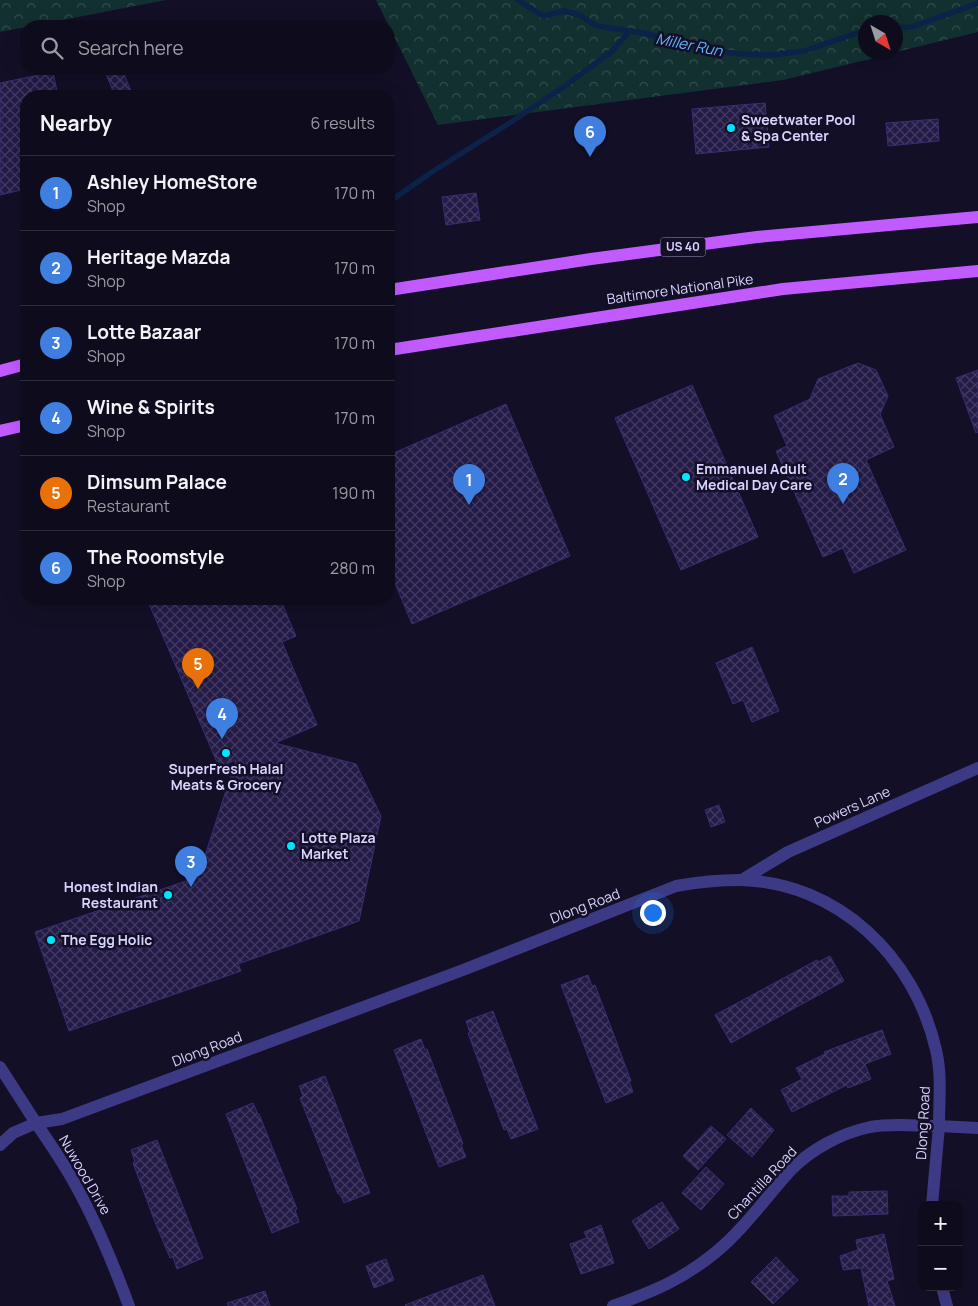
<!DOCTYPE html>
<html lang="en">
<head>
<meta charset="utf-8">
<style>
  :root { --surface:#0e0b1c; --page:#1c1929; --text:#f1f3f6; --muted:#9b9ba3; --line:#2e2b3b; --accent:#db2777 }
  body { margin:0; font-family:Manrope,sans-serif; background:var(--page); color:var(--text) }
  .controls { position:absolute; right:15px; bottom:15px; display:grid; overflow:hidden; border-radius:10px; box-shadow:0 5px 20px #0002 }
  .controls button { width:45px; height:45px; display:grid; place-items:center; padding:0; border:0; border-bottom:1px solid var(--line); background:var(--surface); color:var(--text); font:25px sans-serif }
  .compass { position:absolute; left:858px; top:15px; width:45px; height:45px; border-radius:50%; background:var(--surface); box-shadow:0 5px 20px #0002; rotate:141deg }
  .you { position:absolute; left:652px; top:912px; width:18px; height:18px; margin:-12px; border:4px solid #fff; border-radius:50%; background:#1a73e8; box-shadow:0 0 0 8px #1a73e833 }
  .badge { display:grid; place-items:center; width:32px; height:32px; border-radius:50%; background:var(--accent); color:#fff; font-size:16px; font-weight:700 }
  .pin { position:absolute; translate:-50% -41px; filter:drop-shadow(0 1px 2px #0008) }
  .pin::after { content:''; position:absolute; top:26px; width:18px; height:15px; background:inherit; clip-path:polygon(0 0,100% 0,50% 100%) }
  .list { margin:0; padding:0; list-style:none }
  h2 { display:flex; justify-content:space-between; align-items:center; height:65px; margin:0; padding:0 20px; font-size:21px }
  h2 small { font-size:16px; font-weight:400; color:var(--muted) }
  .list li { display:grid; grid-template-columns:32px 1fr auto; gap:15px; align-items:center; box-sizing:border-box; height:75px; padding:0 20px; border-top:1px solid var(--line) }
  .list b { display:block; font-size:19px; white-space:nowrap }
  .list p { margin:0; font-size:16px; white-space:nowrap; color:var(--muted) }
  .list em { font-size:16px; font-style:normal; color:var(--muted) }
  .icon { flex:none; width:28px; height:28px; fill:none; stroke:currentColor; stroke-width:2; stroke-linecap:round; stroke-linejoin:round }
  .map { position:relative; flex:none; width:978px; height:1306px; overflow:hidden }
  .search { position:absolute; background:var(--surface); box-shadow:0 5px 20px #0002; left:20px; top:20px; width:375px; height:55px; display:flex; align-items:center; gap:12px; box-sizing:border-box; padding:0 18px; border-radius:20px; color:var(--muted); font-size:19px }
  .panel { position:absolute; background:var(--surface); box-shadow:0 5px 20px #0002; left:20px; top:90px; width:375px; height:515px; border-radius:20px }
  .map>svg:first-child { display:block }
  .forest { fill:url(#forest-crowns) }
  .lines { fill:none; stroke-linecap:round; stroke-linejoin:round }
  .stream { stroke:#0c2248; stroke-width:5.5 }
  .building { fill:url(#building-cross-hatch); stroke:#3b2d73 }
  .minor { stroke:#3d3a85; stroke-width:12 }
  .tertiary { stroke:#3d3a85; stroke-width:12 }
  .primary { stroke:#c25bff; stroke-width:12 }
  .poi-dot { fill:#00e5ff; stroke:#130f26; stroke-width:2 }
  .labels { text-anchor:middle; stroke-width:5; stroke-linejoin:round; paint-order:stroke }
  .shield { fill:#130f26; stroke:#9e99be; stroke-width:1 }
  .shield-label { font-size:12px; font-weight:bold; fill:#d9d4ff }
  .poi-label { font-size:14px; font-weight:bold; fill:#d9d4ff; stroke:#130f26; text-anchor:start }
  .street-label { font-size:14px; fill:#d9d4ff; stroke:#130f26 }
  .water-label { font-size:15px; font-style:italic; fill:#62b6ff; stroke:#130f26 }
</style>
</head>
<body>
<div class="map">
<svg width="978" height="1306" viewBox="0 0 978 1306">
  <defs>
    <pattern id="forest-crowns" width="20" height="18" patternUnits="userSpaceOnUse" patternTransform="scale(1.25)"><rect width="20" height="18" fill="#12302f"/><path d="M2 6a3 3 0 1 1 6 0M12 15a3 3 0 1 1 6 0" fill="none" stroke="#344d4e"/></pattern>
    <pattern id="building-cross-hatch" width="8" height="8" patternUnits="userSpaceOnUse" patternTransform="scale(1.25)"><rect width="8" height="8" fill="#241b47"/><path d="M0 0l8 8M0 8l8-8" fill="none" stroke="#433b63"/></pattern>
  </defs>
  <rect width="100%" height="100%" fill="#130f26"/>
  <g class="forest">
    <path d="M0,0H166L0,32Z"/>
    <path d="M376,0H978V32L896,52V22H866V52L895,53L783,80L438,125Z"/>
  </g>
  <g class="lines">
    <g class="stream">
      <path d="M518,0L543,16L564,11L579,15L597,26L643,33L712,51L744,54L773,55L804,51L866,30"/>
      <path d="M896,28L912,27L978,3"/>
      <path d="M389,202L432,172L508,124L565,86L612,51L630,31"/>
    </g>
  </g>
  <g class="building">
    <path d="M104,69H122L133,96H115Z"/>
    <path d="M53,72L58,96H26V189L0,195V83Z"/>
    <path d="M765,103L769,147L696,154L692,109Z"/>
    <path d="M938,119L939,141L888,146L886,123Z"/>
    <path d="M476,193L480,220L446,225L442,197Z"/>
    <path d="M858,363L876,370L888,396L880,414L894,447L866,460L906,550L854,573L843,548L823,557L776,451L787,446L774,416L810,399L818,379Z"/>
    <path d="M978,370V432L976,433L956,378Z"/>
    <path d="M692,385L758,537L681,570L615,418Z"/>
    <path d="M506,404L570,556L412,624L389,569V455Z"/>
    <path d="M147,599H280L296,636L282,642L317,725L275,743L356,764L381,816L359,921L238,964L241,971L69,1031L35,932L198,877L236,760L219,767Z"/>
    <path d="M752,647L779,711L752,722L743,700L733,704L716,663Z"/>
    <path d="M719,805L725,822L711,827L705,810Z"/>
    <path d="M830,956L844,981L731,1043L715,1015L817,960L818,962Z"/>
    <path d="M588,975L592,986L595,985L609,1022L631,1081H629L633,1092L606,1103L561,985Z"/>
    <path d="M493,1011L538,1129L511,1139L507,1129L504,1130L490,1093L468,1033H470L466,1021Z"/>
    <path d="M882,1030L891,1054L865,1064L871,1079L848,1088L847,1085L792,1112L781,1090L802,1079L796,1068L825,1054L824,1052Z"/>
    <path d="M421,1039L425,1050L427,1049L441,1086L463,1144L461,1145L466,1157L439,1167L394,1050Z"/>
    <path d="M325,1076L370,1193L344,1203L340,1194H338L300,1098L303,1096L299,1086Z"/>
    <path d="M253,1103L258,1114H259L297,1209L295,1210L299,1222L272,1233L226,1114Z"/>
    <path d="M751,1108L774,1130L752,1157L727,1135Z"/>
    <path d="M711,1126L726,1139L698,1170L683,1156Z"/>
    <path d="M157,1140L203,1258L177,1269L173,1257L170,1258L155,1222L133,1163L135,1162L131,1150Z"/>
    <path d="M706,1167L724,1184L701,1210L682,1193Z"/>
    <path d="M887,1191L888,1214L833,1216L832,1196H849V1192Z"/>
    <path d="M662,1202L679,1229L649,1249L632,1221Z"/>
    <path d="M601,1225L614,1263L581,1274L570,1244L587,1238L584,1232Z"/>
    <path d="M884,1234L894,1279L887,1281L895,1306H869L861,1268L843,1270L840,1256L858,1250L856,1240Z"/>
    <path d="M776,1257L798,1280L773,1304L751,1282Z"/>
    <path d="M386,1259L394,1280L374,1288L366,1266Z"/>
    <path d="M483,1275L495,1306H406L405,1305Z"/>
    <path d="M265,1291L270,1306H228L227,1303Z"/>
  </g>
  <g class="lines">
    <g class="minor">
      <path d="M742,880L788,852L978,768"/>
      <path d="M0,1145L13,1133L36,1123C47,1139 58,1155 68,1172C93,1214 112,1260 129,1306"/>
      <path d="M942,1287L947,1306"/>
      <path d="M613,1306C654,1291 682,1280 716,1252C745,1228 766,1197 791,1170C811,1149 842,1133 870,1127C892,1123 916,1126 939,1126L932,1205"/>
    </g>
    <path class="tertiary" d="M0,1067L36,1123L62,1119L463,970L676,886C698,882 718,880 740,880C838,882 915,957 936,1050C942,1075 939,1101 939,1126L978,1128"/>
    <g class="primary">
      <path d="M389,290L591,259L757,237L978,217"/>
      <path d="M389,350L783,289L978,271"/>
      <path d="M0,371L26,364"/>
      <path d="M0,431L26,425"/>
    </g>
  </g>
  <g class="poi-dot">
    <circle cx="731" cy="128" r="5"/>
    <circle cx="686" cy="477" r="5"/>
    <circle cx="226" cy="753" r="5"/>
    <circle cx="291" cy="846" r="5"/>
    <circle cx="168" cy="895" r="5"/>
    <circle cx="51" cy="940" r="5"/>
  </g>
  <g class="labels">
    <rect class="shield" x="660.5" y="237.5" width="45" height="19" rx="4"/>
    <g class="shield-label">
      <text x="683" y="251">US 40</text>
    </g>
    <g class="poi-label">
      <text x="741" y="125">Sweetwater Pool<tspan x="741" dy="16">&amp; Spa Center</tspan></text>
      <text x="696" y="474">Emmanuel Adult<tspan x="696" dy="16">Medical Day Care</tspan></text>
      <text x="226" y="774" text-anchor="middle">SuperFresh Halal<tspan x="226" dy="16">Meats &amp; Grocery</tspan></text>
      <text x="301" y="843">Lotte Plaza<tspan x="301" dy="16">Market</tspan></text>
      <text x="158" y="892" text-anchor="end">Honest Indian<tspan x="158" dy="16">Restaurant</tspan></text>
      <text x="61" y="945">The Egg Holic</text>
    </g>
    <g class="street-label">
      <text transform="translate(680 289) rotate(-8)" y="5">Baltimore National Pike</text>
      <text transform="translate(852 807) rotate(-24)" y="5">Powers Lane</text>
      <text transform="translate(585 906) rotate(-21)" y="5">Dlong Road</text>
      <text transform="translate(207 1049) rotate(-21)" y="5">Dlong Road</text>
      <text transform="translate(923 1123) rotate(-87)" y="5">Dlong Road</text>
      <text transform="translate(85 1175) rotate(60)" y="5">Nuwood Drive</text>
      <text transform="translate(762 1183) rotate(-47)" y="5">Chantilla Road</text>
    </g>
    <g class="water-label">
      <text transform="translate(689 45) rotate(11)" y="5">Miller Run</text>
    </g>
  </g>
</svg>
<div class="controls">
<button>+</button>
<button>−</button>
</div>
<svg class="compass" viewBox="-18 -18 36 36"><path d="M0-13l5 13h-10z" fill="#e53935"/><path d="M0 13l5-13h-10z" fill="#9b9ba3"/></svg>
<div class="you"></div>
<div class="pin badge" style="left:469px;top:505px;background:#3f7fe0">1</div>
<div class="pin badge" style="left:843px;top:504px;background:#3f7fe0">2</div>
<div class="pin badge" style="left:191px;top:887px;background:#3f7fe0">3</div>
<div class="pin badge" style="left:222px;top:739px;background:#3f7fe0">4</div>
<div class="pin badge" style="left:198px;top:689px;background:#e8710a">5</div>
<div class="pin badge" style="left:590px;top:157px;background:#3f7fe0">6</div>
<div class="search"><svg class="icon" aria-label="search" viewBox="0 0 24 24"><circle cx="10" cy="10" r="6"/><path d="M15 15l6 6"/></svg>Search here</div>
<section class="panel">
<h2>Nearby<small>6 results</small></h2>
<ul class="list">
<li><span class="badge" style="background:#3f7fe0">1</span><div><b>Ashley HomeStore</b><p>Shop</p></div><em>170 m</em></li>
<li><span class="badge" style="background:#3f7fe0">2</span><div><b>Heritage Mazda</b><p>Shop</p></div><em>170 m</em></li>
<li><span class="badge" style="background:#3f7fe0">3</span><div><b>Lotte Bazaar</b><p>Shop</p></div><em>170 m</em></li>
<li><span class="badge" style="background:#3f7fe0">4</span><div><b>Wine &amp; Spirits</b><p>Shop</p></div><em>170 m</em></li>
<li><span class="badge" style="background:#e8710a">5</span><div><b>Dimsum Palace</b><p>Restaurant</p></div><em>190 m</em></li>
<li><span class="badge" style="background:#3f7fe0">6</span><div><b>The Roomstyle</b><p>Shop</p></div><em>280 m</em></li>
</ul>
</section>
</div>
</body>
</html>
